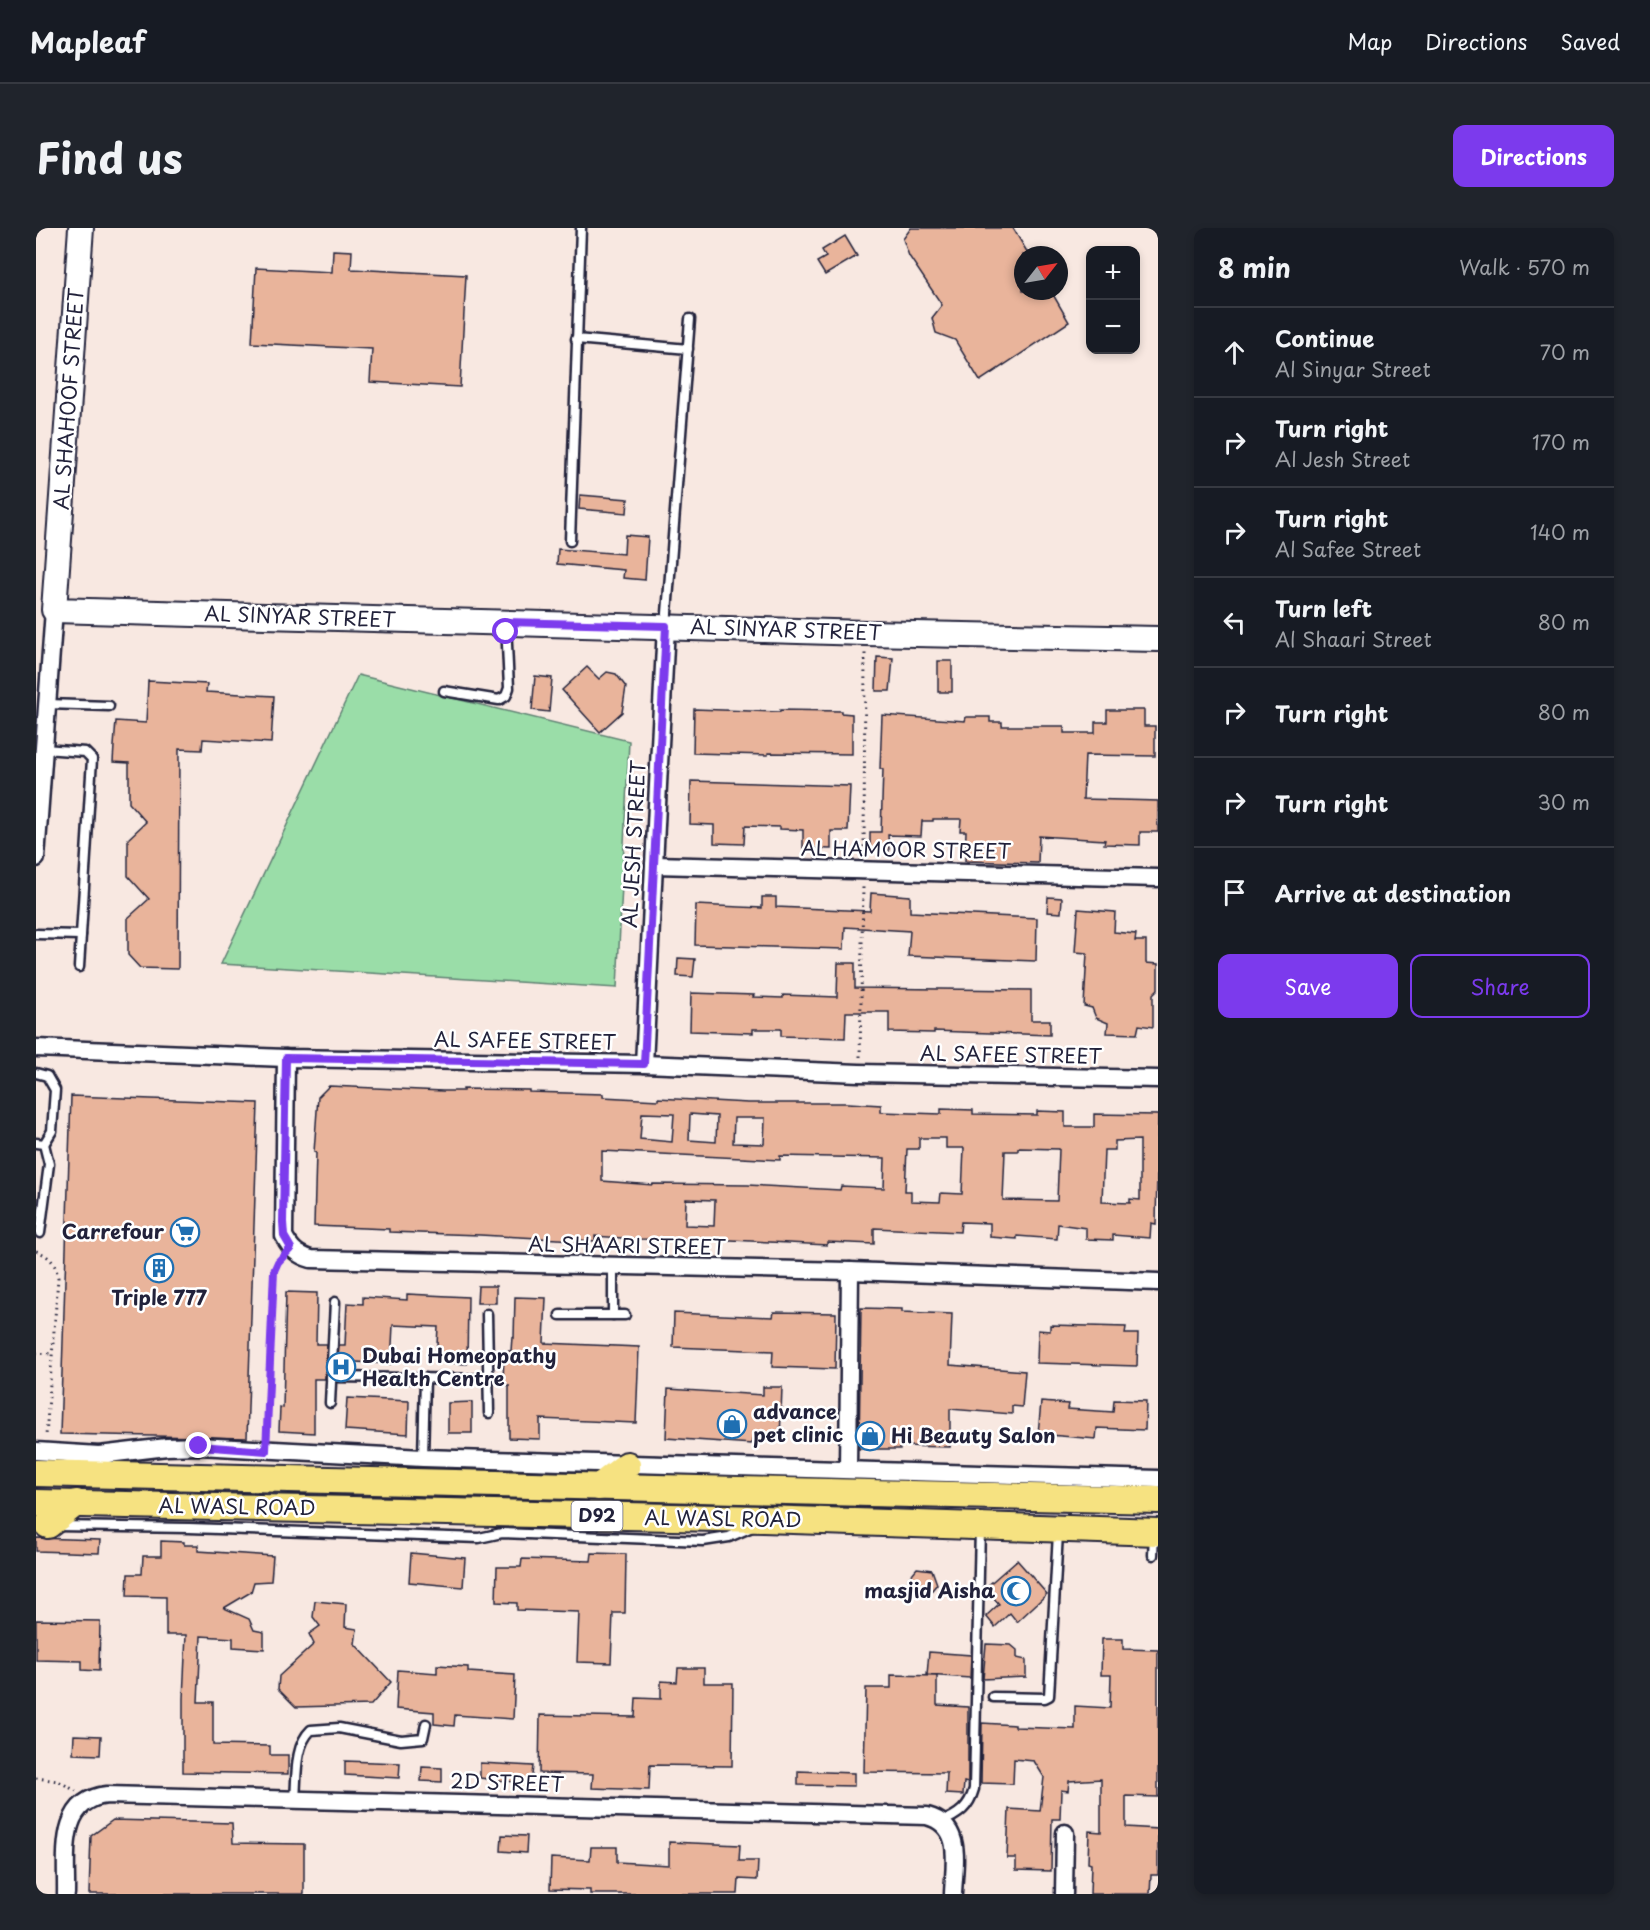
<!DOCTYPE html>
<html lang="en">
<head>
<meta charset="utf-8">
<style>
  :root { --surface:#171b24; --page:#20242c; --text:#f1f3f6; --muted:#9ea1a6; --line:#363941; --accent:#7c3aed }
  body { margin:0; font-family:"Playpen Sans",sans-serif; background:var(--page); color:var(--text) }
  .controls { position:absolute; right:18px; top:18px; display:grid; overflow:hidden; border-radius:12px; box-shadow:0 3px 9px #0003 }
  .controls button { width:54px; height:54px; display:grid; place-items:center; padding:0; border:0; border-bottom:2px solid var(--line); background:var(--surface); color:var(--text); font:30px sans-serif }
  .compass { position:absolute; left:978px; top:18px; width:54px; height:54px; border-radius:50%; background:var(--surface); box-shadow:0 3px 9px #0003; rotate:59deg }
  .stop { position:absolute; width:18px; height:18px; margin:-14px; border:4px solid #7c3aed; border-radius:50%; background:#fff }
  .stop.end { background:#7c3aed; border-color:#fff; box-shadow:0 2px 6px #0008 }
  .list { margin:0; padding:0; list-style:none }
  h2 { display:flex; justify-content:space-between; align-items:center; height:78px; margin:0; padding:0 24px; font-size:26px }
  h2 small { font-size:20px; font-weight:400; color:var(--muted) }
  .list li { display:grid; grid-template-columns:39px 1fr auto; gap:18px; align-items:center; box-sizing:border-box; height:90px; padding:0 24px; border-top:2px solid var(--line) }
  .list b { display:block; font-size:22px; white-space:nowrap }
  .list p { margin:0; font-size:20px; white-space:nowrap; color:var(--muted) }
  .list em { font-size:20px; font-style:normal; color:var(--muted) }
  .actions { display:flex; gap:12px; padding:18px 24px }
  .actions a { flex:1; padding:14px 0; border:2px solid var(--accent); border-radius:12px; text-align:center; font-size:21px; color:var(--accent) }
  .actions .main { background:var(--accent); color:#fff }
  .icon { flex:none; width:33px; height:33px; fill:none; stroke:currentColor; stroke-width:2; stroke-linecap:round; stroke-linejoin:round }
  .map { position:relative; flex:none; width:1122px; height:1666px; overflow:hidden; border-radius:12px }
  header { display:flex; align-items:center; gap:36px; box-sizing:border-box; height:84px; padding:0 30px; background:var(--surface); border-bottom:2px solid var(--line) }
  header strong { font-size:28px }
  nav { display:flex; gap:33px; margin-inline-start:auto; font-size:21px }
  .intro { display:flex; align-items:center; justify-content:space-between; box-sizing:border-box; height:144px; padding:0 36px }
  h1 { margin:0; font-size:42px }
  .button { padding:15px 27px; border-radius:12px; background:var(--accent); color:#fff; font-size:21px; font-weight:700 }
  main { display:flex; gap:36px; padding:0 36px }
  aside { flex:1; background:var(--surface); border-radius:12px; box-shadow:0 3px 9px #0003 }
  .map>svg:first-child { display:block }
  .green { fill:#9adda8; stroke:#5e8072; stroke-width:1.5 }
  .building { fill:#e9b49b; stroke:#22223b; stroke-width:1.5; fill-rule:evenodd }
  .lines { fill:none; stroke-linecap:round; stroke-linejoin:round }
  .lane-casing { stroke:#22223b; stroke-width:13 }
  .street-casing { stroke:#22223b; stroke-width:21 }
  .secondary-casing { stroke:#22223b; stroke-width:28 }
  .primary-casing { stroke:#22223b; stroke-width:30 }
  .path { stroke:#22223b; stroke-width:3; stroke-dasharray:1.5 4.5; stroke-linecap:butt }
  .lane { stroke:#fff; stroke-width:8 }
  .street { stroke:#fff; stroke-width:16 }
  .secondary { stroke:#fff; stroke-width:24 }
  .primary { stroke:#f6e281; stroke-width:26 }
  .route { stroke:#7c3aed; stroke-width:8 }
  .labels { text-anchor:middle; stroke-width:5; stroke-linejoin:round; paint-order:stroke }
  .shield { fill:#fff; stroke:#646476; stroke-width:1.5 }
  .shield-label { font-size:18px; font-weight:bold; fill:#22223b }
  .street-label { font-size:20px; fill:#22223b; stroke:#fff }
  .poi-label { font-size:20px; font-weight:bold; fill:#22223b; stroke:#fff; text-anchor:start }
</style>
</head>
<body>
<header>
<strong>Mapleaf</strong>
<nav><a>Map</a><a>Directions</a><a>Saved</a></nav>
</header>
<div class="intro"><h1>Find us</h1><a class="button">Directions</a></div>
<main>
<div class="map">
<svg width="1122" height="1666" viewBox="0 0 1122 1666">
  <rect width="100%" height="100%" fill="#f8e8e1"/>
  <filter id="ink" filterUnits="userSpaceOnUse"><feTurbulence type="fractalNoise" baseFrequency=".0167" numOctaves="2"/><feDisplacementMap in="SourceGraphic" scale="12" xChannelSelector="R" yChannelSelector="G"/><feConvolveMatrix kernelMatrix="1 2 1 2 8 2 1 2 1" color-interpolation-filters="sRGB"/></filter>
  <g filter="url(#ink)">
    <path class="green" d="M322,447L593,513L581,760L185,736Z"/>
    <g class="building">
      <path d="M875,0H977L993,27H987V63H1015L1033,94L944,153L919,112L900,105L896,90L906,77L873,28L867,11Z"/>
      <path d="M809,8L821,28L789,47L781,34L790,29L786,22Z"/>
      <path d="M297,22L316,23L315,41L430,47L424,159L334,154L336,121L216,115L220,40L296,44Z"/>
      <path d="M544,267L592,271L591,285L543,281Z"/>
      <path d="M589,307L612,309L609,352L587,350L588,342L521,336L522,321L588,326Z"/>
      <path d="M841,429L857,430L854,463H840Z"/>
      <rect x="902" y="433" width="14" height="31"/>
      <path d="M551,439L563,451L571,444L580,446L590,459L586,484L564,504L526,462Z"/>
      <path d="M499,448L516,450L513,484L496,482Z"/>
      <path d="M112,453L171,456L170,464L238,468L235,515L167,511L166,522L143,521L142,741L104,740L92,727V690L113,671L92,648V611L110,594L93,575V535L77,534L78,518L80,493L110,495Z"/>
      <path d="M658,481L744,484V482L805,483V485L816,486V526L732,525V527L657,525Z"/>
      <path d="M1071,482H1108V498H1119V528L1049,527L1047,571L1122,573V604H1104V617L1068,616L1069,612L1003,608L1002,635L929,633L930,603H924L925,591H897V593H886L885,608L852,607L853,623H834V604H845L847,541H844L846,487L929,493L930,489H954V494H966V498H1028V505H1059V494H1071Z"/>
      <path d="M655,553L814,558L812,603H795V621L767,620V602L744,601V599L709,598L708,616L678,615V597L654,596Z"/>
      <path d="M835,665L874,668V684L1001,690L1000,733L872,728L874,703L809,699L808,721L659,717L660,677L726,680V669H740V679L834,683Z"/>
      <path d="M1012,669L1026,670L1025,685L1011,684Z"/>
      <path d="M1042,681L1079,684L1078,704L1100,706L1099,713H1110V735L1122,736V761L1117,766V799L1103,797L1101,806L1071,805L1072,795L1060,790L1056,780L1048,778L1051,725L1039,724Z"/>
      <path d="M642,730L659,731L657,749L641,748Z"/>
      <path d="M802,735H819V760L995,762V792H1014V807L898,803V805L853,804V784H810L809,810L745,808V801H717V805L654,803L655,765L718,767L717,769L747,770V767L801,769Z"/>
      <path d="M293,858L407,863H427V861L493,862V864L567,866V869L622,872V870L712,875H812L845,877V884L905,886V881L937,882V886L1001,887V883L1029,884V899H1058V886L1122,887L1120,996L1115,995L1114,1010L1077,1007V1012L1050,1011V1000L1022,996L1021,1011L981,1008V1011L954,1009V995L925,994L924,1004L838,1000V1016L791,1014V1017L695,1012L600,1011L559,1008V1013L444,1007L353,1004V1001L278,998L280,925L278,924L282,869ZM606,885L638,886L636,914L604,911ZM654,886L681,888L680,914L653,912ZM698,890H729L728,916L697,915ZM883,910H910V920H928L926,966L905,965L904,974L875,973V963H869L871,921H883ZM1104,912V972L1094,971V975L1066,974L1068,922H1079V913ZM982,920L1023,921L1021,973L967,972L969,923H982ZM566,923L744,932V928L849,930L848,960L805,958L804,962L712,957L617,956V957L566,953ZM650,971L679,972L678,998L649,997Z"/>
      <path d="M35,868L222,875L211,1210L24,1206Z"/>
      <path d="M442,1058H460V1075H441Z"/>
      <path d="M250,1064L281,1065L280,1116H291L289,1151H278V1205L243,1203L244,1179L247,1180Z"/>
      <path d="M371,1066L432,1069L431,1136L400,1134L402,1099L357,1097L355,1136L302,1133L303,1117H309L311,1075L327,1076V1069L371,1072Z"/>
      <path d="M479,1069L510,1070L508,1115L603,1119L600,1195L504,1191V1211L473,1210V1157H467L468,1123H475L476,1109L478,1110Z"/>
      <path d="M825,1080L866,1081V1084L916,1086L914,1137L989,1143L986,1179L976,1178V1186L914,1181V1219L864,1218V1221H823Z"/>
      <path d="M738,1084L800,1085L799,1141L736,1139L737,1123L637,1119L638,1085L737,1089Z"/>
      <path d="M1014,1097L1090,1099L1089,1106H1102L1101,1138L1001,1135L1002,1102L1014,1103Z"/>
      <path d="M727,1159H746L744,1212L716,1211V1216L630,1210L632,1161L727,1167Z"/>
      <path d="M311,1170L373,1173L372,1206L309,1202Z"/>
      <path d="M1078,1172L1110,1173L1109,1202L1061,1200L1060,1211L1002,1206L1005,1174L1032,1176L1031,1181L1077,1184Z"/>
      <path d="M436,1174V1205H412V1175Z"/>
      <path d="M0,1310L64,1312L63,1325L0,1323Z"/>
      <path d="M125,1313L148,1314V1317H162V1323L237,1328L235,1353L218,1354L215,1364L188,1380L213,1391L218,1402L228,1404V1421L197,1419V1410L165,1408L162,1474H177V1517L234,1518V1527H252V1546L147,1544V1470L150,1407H130V1369L91,1368L92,1346H106L107,1328H125Z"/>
      <path d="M375,1325L429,1330L427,1359L373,1354Z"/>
      <path d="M556,1325L590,1326L589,1385H577L575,1435L541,1434L543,1384L481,1382V1375L460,1374L461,1339H485L486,1331L555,1333Z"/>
      <path d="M981,1332L1011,1366L981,1394L974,1385L959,1399L950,1388L963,1376L949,1360Z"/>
      <path d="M881,1340L896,1342L901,1356L892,1367L878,1365L872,1351Z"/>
      <path d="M279,1373L310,1376L309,1399L321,1401L319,1416L355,1454L335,1477L260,1479L242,1461L243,1448L278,1416L273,1406L284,1398L277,1389Z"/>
      <path d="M0,1392L64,1393L63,1443L46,1442V1433L0,1432Z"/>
      <path d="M1066,1411H1087V1421L1122,1422V1569L1090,1568V1599L1122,1601V1647H1115L1114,1666H1054L1055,1636L1052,1635L1053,1603L1065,1604V1551L1033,1553L1032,1563L1025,1562L1024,1591H1016L1015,1643L980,1642V1630H971L973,1581L1004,1583L1008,1549L998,1533L978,1531L977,1556L945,1555L946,1495L979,1497V1499L1039,1501V1478L1074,1480L1075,1447H1065Z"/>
      <path d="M950,1416L975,1417L981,1422V1430L990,1432V1449L947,1451Z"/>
      <path d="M893,1424L935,1427L934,1450L891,1447Z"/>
      <path d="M401,1437L432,1439V1444L479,1447L477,1491L419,1487L418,1498L398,1496V1484L360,1481L362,1442L401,1445Z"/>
      <path d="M642,1440H668V1455H697L696,1538L614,1537L613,1562L556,1560L557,1546L503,1545L504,1487L599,1489L600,1470L625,1471V1453L641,1454Z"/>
      <path d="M855,1447L901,1448V1477L932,1479V1555L928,1554L927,1567L910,1566L911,1545L828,1544L830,1460H855Z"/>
      <path d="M38,1507L65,1508L64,1527L37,1526Z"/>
      <path d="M309,1533L364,1535L363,1550L309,1547Z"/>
      <path d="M444,1535L497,1538L495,1556L444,1550Z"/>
      <path d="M386,1539L406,1540V1554L385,1553Z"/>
      <path d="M762,1543L818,1545V1558L762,1557Z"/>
      <path d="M77,1592L196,1595L197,1615L268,1616V1666H53L55,1608Z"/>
      <path d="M466,1607L491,1608L490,1625L465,1623Z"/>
      <path d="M633,1614L704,1617L703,1633H722L721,1652L703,1651L702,1666H554V1662L514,1661L515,1630L554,1632L555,1619H581V1634L633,1637Z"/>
    </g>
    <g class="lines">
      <g class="lane-casing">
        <g id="lane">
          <path d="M540,111L652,121"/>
          <path d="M534,313L545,0"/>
          <path d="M630,398L654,91"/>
          <path d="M408,463L463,472L470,468L473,460L470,395"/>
          <path d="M11,476L73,478"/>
          <path d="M8,521L49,524L56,531L43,739"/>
          <path d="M0,706L45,707"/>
          <path d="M0,845L11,848L19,862L16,903L8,916L0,915"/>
          <path d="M4,1005L13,936L8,916"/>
          <path d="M451,1086L453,1185"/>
          <path d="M524,1087H589"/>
          <path d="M577,1087V1039"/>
          <path d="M295,1149L452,1151"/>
          <path d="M294,1175L299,1074"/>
          <path d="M387,1230L389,1150"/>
          <path d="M21,1298L153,1300L443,1310L466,1305L667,1313L693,1309L716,1299"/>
          <path d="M1117,1327L1118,1307"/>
          <path d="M957,1469L1009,1470L1013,1468L1022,1305"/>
          <path d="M259,1571C261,1549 258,1518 275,1502L303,1500L365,1512L387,1510L390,1496"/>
          <path d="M905,1594C923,1587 933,1579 938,1561L944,1300"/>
        </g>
      </g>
      <g class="street-casing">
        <g id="street">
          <path d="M0,630L18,382"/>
          <path d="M618,637L1122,650"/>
          <path d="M0,820L250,830L608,836L823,845L1122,851"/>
          <path d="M250,830L248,1008C255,1021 261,1027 275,1031L814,1043L1122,1054"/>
          <path d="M608,836L630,398"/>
          <path d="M0,1223L63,1227L131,1219L163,1218L387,1230L1122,1251"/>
          <path d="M812,1241L814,1043"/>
          <path d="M30,1666C31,1630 21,1572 71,1567L891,1588C928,1598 918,1636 917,1666"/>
          <path d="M1028,1666L1029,1605"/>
        </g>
      </g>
      <g class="secondary-casing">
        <path id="secondary" d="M45,0L18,382L830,405L1122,411"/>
      </g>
      <g class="primary-casing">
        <g id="primary">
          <path d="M0,1245L1122,1272"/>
          <path d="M563,1259L591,1237"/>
          <path d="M0,1275L727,1291L1122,1304"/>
          <path d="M12,1297L40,1275"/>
        </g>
      </g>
      <g class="path">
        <path d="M828,625L829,425"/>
        <path d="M824,829L827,659"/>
        <path d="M0,1023C14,1028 20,1035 22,1050L10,1208"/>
        <path d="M0,1125L16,1126"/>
        <path d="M231,1206L239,1043L244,1032"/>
        <path d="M0,1550L22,1553L40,1563"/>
      </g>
      <use href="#lane" class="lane"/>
      <use href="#street" class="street"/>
      <use href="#secondary" class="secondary"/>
      <use href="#primary" class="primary"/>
    </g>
  </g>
  <g class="lines" filter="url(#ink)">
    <path class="route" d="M163,1218L230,1223L238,1043L242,1034L255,1020L248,1008L247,994L250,830L608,836L630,398L470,394V404"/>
  </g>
  <defs>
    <g id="supermarket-ring" transform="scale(1.5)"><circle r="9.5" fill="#fff" stroke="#1f6fb2" stroke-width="1.5"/><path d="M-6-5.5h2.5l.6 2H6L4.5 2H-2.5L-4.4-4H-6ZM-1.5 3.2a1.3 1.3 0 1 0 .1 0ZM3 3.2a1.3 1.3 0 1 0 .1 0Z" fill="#1f6fb2"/></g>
    <g id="building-ring" transform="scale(1.5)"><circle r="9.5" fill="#fff" stroke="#1f6fb2" stroke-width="1.5"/><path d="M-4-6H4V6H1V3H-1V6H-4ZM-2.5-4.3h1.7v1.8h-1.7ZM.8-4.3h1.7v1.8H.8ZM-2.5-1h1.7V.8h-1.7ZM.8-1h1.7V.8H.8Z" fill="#1f6fb2"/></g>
    <g id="hospital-ring" transform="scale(1.5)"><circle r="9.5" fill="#fff" stroke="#1f6fb2" stroke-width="1.5"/><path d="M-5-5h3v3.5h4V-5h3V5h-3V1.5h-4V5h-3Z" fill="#1f6fb2"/></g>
    <g id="shop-ring" transform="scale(1.5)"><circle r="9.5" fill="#fff" stroke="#1f6fb2" stroke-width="1.5"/><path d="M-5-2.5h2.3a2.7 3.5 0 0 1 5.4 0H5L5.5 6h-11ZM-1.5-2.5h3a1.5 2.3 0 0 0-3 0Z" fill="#1f6fb2"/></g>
    <g id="mosque-ring" transform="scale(1.5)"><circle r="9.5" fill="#fff" stroke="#1f6fb2" stroke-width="1.5"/><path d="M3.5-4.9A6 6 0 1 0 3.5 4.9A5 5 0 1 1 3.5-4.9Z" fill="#1f6fb2"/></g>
  </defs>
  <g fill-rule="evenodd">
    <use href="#supermarket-ring" x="149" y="1004"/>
    <use href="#building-ring" x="123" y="1040"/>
    <use href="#hospital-ring" x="305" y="1139"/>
    <use href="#shop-ring" x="696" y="1196"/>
    <use href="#shop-ring" x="834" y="1208"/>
    <use href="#mosque-ring" x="980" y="1363"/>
  </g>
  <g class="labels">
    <rect class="shield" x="535.5" y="1273" width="51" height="30" rx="4.5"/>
    <g class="shield-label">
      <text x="561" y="1294">D92</text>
    </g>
    <g class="street-label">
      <text transform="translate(33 171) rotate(-86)" y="7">AL SHAHOOF STREET</text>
      <text transform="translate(264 389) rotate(2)" y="7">AL SINYAR STREET</text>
      <text transform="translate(750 402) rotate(2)" y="7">AL SINYAR STREET</text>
      <text transform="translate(598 616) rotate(-87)" y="7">AL JESH STREET</text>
      <text transform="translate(870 622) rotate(1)" y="7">AL HAMOOR STREET</text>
      <text transform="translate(489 813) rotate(1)" y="7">AL SAFEE STREET</text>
      <text transform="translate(975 827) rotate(1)" y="7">AL SAFEE STREET</text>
      <text transform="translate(591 1018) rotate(1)" y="7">AL SHAARI STREET</text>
      <text transform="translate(201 1279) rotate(1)" y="7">AL WASL ROAD</text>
      <text transform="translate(687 1291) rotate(1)" y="7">AL WASL ROAD</text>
      <text transform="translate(471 1555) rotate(2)" y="7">2D STREET</text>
    </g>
    <g class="poi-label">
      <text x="128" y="1011" text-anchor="end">Carrefour</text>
      <text x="123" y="1077" text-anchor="middle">Triple 777</text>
      <text x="326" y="1135">Dubai Homeopathy<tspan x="326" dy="23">Health Centre</tspan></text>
      <text x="717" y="1191">advance<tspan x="717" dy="23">pet clinic</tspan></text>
      <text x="855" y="1215">Hi Beauty Salon</text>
      <text x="959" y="1370" text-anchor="end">masjid Aisha</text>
    </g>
  </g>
</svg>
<div class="controls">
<button>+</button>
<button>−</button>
</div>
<svg class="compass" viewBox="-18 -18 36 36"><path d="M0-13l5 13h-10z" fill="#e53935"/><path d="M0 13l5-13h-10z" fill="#9ea1a6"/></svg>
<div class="stop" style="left:470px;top:404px"></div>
<div class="stop end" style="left:163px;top:1218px"></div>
</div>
<aside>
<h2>8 min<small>Walk · 570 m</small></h2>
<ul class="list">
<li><svg class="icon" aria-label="ahead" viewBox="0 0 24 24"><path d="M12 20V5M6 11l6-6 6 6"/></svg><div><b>Continue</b><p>Al Sinyar Street</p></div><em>70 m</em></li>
<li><svg class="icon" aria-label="right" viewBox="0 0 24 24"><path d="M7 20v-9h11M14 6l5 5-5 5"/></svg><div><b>Turn right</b><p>Al Jesh Street</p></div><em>170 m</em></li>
<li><svg class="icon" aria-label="right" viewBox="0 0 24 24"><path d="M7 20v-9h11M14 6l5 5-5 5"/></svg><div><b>Turn right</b><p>Al Safee Street</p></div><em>140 m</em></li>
<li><svg class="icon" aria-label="left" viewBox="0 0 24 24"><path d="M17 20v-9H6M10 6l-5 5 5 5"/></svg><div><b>Turn left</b><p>Al Shaari Street</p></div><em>80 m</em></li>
<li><svg class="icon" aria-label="right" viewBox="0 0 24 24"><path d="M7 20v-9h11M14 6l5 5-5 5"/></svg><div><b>Turn right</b></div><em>80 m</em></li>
<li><svg class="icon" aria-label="right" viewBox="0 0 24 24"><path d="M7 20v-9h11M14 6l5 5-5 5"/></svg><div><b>Turn right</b></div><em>30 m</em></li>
<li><svg class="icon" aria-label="arrive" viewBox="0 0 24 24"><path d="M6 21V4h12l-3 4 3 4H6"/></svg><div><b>Arrive at destination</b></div></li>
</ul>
<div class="actions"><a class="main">Save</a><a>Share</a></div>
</aside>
</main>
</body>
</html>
